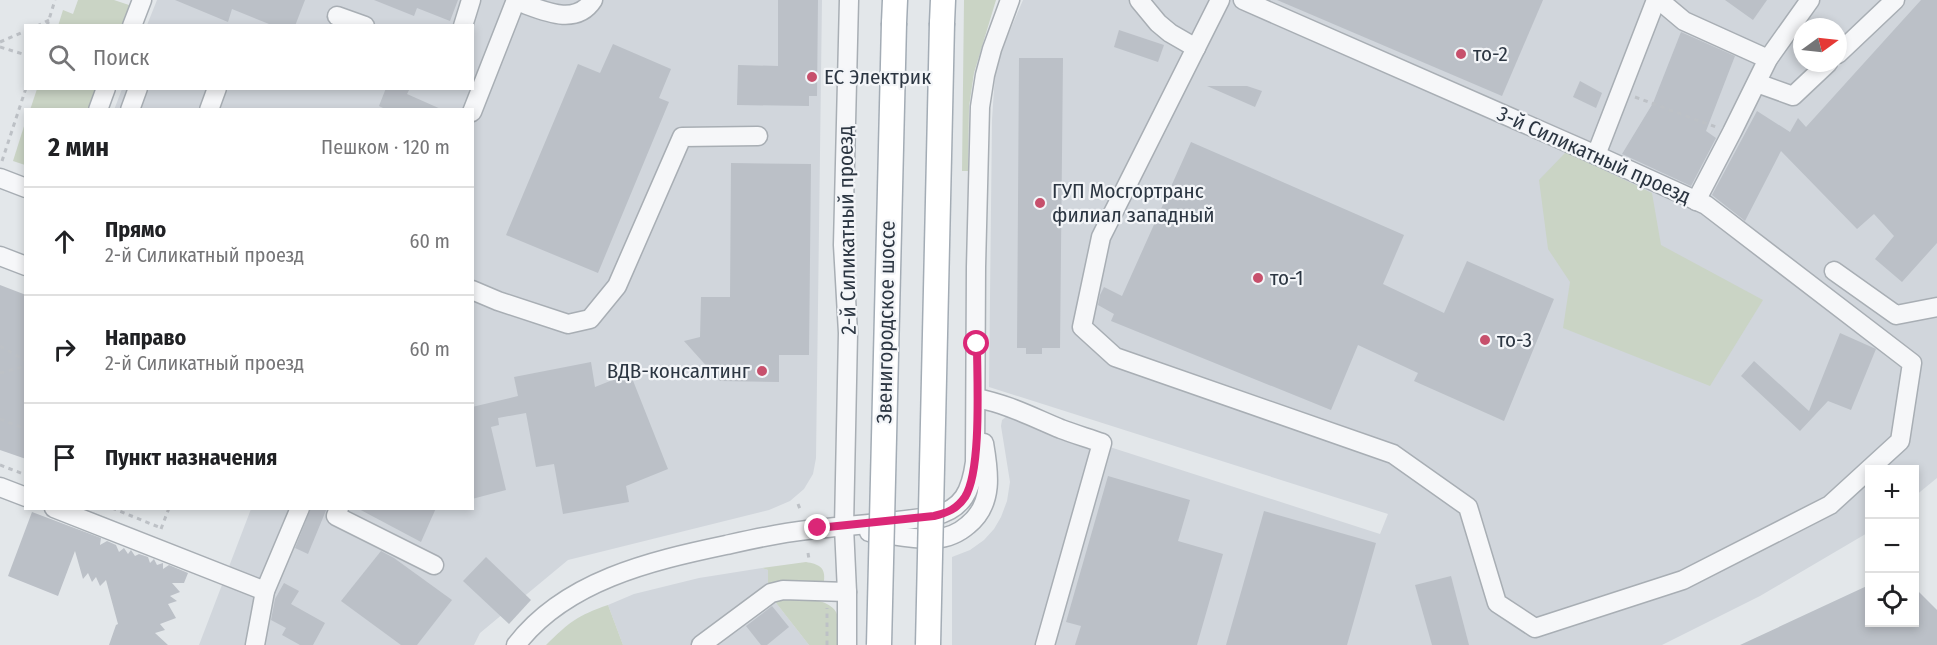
<!DOCTYPE html>
<html lang="ru">
<head>
<meta charset="utf-8">
<style>
  :root { --surface:#fff; --page:#f2f2f2; --text:#202124; --muted:#757577; --line:#e0e0e0 }
  body { margin:0; font-family:"Fira Sans Condensed",sans-serif; background:var(--page); color:var(--text) }
  .controls { position:absolute; right:18px; bottom:18px; display:grid; overflow:hidden; border-radius:0px; box-shadow:0 3px 9px #0003 }
  .controls button { width:54px; height:54px; display:grid; place-items:center; padding:0; border:0; border-bottom:2px solid var(--line); background:var(--surface); color:var(--text); font:30px sans-serif }
  .compass { position:absolute; left:1793px; top:18px; width:54px; height:54px; border-radius:50%; background:var(--surface); box-shadow:0 3px 9px #0003; rotate:75deg }
  .stop { position:absolute; width:18px; height:18px; margin:-14px; border:4px solid #db2777; border-radius:50%; background:#fff }
  .stop.end { background:#db2777; border-color:#fff; box-shadow:0 2px 6px #0008 }
  .list { margin:0; padding:0; list-style:none }
  h2 { display:flex; justify-content:space-between; align-items:center; height:78px; margin:0; padding:0 24px; font-size:26px }
  h2 small { font-size:20px; font-weight:400; color:var(--muted) }
  .list li { display:grid; grid-template-columns:39px 1fr auto; gap:18px; align-items:center; box-sizing:border-box; height:108px; padding:0 24px; border-top:2px solid var(--line) }
  .list b { display:block; font-size:22px; white-space:nowrap }
  .list p { margin:0; font-size:20px; white-space:nowrap; color:var(--muted) }
  .list em { font-size:20px; font-style:normal; color:var(--muted) }
  .icon { flex:none; width:33px; height:33px; fill:none; stroke:currentColor; stroke-width:2; stroke-linecap:round; stroke-linejoin:round }
  .map { position:relative; flex:none; width:1937px; height:645px; overflow:hidden }
  .search { position:absolute; background:var(--surface); box-shadow:0 3px 9px #0003; left:24px; top:24px; width:450px; height:66px; display:flex; align-items:center; gap:15px; box-sizing:border-box; padding:0 21px; border-radius:0px; color:var(--muted); font-size:22px }
  .panel { position:absolute; background:var(--surface); box-shadow:0 3px 9px #0003; left:24px; top:108px; width:450px; height:402px; border-radius:0px }
  .map>svg:first-child { display:block }
  .built { fill:#d1d6dc; fill-rule:evenodd }
  .green { fill:#cad4c5 }
  .building { fill:#bbc0c7 }
  .lines { fill:none; stroke-linecap:round; stroke-linejoin:round }
  .minor-casing { stroke:#a8aeb4; stroke-width:21 }
  .major-casing { stroke:#a3acb5; stroke-width:27 }
  .path { stroke:#bdc1c6; stroke-width:3; stroke-dasharray:4.5 4.5; stroke-linecap:butt }
  .minor { stroke:#f6f7f9; stroke-width:18 }
  .major { stroke:#fff; stroke-width:24 }
  .major-bridge-casing { stroke:#a3acb5; stroke-width:27; stroke-linecap:butt }
  .major-bridge { stroke:#fff; stroke-width:24 }
  .route { stroke:#db2777; stroke-width:8 }
  .poi-dot { fill:#c7506c; stroke:#f3f5f8; stroke-width:2 }
  .labels { text-anchor:middle; stroke-width:4.5; stroke-linejoin:round; paint-order:stroke }
  .poi-label { font-size:21px; fill:#2c3642; stroke:#f3f5f8; text-anchor:start }
  .street-label { font-size:21px; fill:#2c3642; stroke:#f3f5f8 }
</style>
</head>
<body>
<div class="map">
<svg width="1937" height="645" viewBox="0 0 1937 645">
  <rect width="100%" height="100%" fill="#e3e7ea"/>
  <g class="built">
    <path d="M157,0H822L816,458L813,474L804,489L790,501L769,510L568,560L480,633L474,645H199L251,509L472,508V110H114L122,89L472,88V26L147,25Z"/>
    <path d="M1023,0H1937V478L1915,496L1914,470H1870L1869,532L1760,596L1662,645H952V557L970,550L984,540L994,529L1001,517L1007,501L1010,482L1001,426L1002,420L1007,416H1014L1380,534L1388,514L989,387L992,120L995,74L1002,49ZM1802,27H1838V63H1802Z"/>
    <path d="M762,568L768,570V586L773,599L809,645H623L608,605L634,594L699,578Z"/>
  </g>
  <g class="green">
    <path d="M78,0H114L132,6L125,25L58,26L63,10L73,14Z"/>
    <path d="M964,0H996L974,73L969,107L968,171H962Z"/>
    <path d="M37,89H100L92,109L30,110Z"/>
    <path d="M25,123V165L13,161Z"/>
    <path d="M1566,152L1652,193L1661,245L1763,300L1710,386L1563,328L1570,282L1548,249L1539,180Z"/>
    <path d="M806,562C818,564 826,567 824,581L821,585L768,586V570L762,568Z"/>
    <path d="M773,599C790,599 826,595 836,612C841,621 839,635 839,645H809Z"/>
    <path d="M608,605L623,645H546C568,623 578,615 608,605Z"/>
  </g>
  <g class="building">
    <path d="M175,0H305L295,26H274L232,9L228,22Z"/>
    <path d="M374,0H458L450,21L417,8L414,16Z"/>
    <path d="M778,0H818L817,96H809V106L737,105L738,65L778,66Z"/>
    <path d="M1277,0H1543L1502,96Z"/>
    <path d="M1725,0H1767L1753,20Z"/>
    <path d="M1921,0H1937V243L1902,282L1875,259L1894,236L1874,214L1857,229L1781,151L1745,221L1712,195L1757,111L1790,132L1798,118L1806,127Z"/>
    <path d="M1119,30L1164,45L1158,62L1114,47Z"/>
    <path d="M1681,32L1735,56L1706,131L1716,138L1691,186L1622,154L1653,103Z"/>
    <path d="M613,44L671,69L659,98L669,102L598,273L506,235L578,64L600,73Z"/>
    <path d="M1019,58H1063L1060,348H1042V354H1026V348H1017Z"/>
    <path d="M1580,81L1602,93L1596,108L1573,97Z"/>
    <path d="M1207,86H1247L1262,91L1255,107Z"/>
    <path d="M386,88H410L407,94L443,110H387L379,106Z"/>
    <path d="M1191,142L1404,235L1383,284L1444,313L1467,261L1554,299L1504,421L1414,381L1418,373L1358,345L1331,410L1111,321L1114,314L1098,305L1100,295L1104,287L1122,296Z"/>
    <path d="M731,163L811,164L809,355H779V382L720,381L684,341L700,337L701,297H730Z"/>
    <path d="M0,285L26,295V459L0,450Z"/>
    <path d="M1840,333L1876,349L1851,410L1828,401L1800,431L1741,376L1754,361L1809,411Z"/>
    <path d="M591,362L595,387L630,373L668,469L626,486L629,502L563,514L554,464L536,467L526,413L498,418L499,425L491,427L506,490L472,499V407L518,396L514,377Z"/>
    <path d="M1108,476L1190,500L1178,541L1223,554L1197,645H1075L1081,626L1066,622Z"/>
    <path d="M311,508H327L308,554L295,548Z"/>
    <path d="M357,508H436L421,542Z"/>
    <path d="M1264,511L1376,543L1347,645H1226Z"/>
    <path d="M32,512L101,538L100,545L107,541L116,545L119,552L124,548L128,554L131,550L135,556L139,554L148,557L150,563L154,559L157,565L163,563V569L169,565L188,573L184,583H172L180,592L170,596L177,601L168,604L176,618L160,624L165,630L155,633L168,645H109L116,625L118,624L106,580L100,586L96,577L92,582L88,573L83,579L75,551L58,596L8,576Z"/>
    <path d="M381,551L394,558L452,600L417,645H401L341,601Z"/>
    <path d="M486,557L531,600L509,624L463,581Z"/>
    <path d="M1451,576L1469,645H1432L1415,585Z"/>
    <path d="M284,583L299,591L291,604L325,623L313,645H300L282,635L286,628L271,620L275,599Z"/>
    <path d="M1869,585V622H1914V587L1937,610V645H1740Z"/>
    <path d="M772,606L789,627L767,645H761L746,626Z"/>
  </g>
  <g class="lines">
    <g class="minor-casing">
      <g id="minor">
        <path d="M1139,0L1158,23L1170,33L1196,48"/>
        <path d="M1220,0L1101,237L1082,327L1115,357L1393,454L1468,507L1497,603L1535,628L1683,580L1830,505L1900,441L1912,363L1706,205L1596,155L1243,0"/>
        <path d="M1659,0L1684,21L1768,59"/>
        <path d="M516,1C540,9 575,28 593,0"/>
        <path d="M337,16L365,26"/>
        <path d="M132,26L142,0"/>
        <path d="M463,26L471,0"/>
        <path d="M1838,54L1895,0"/>
        <path d="M1757,83L1793,96L1828,63"/>
        <path d="M98,110L106,88"/>
        <path d="M130,110L138,88"/>
        <path d="M209,110L217,88"/>
        <path d="M472,112L516,0"/>
        <path d="M1596,155L1656,0"/>
        <path d="M0,178L26,188"/>
        <path d="M1696,201L1732,132L1768,59L1810,0"/>
        <path d="M0,256L26,266"/>
        <path d="M1834,271L1896,315L1937,307"/>
        <path d="M472,290L498,301L568,324L590,319L617,286L682,137L758,136"/>
        <path d="M976,398C1008,404 1032,417 1061,429C1074,434 1088,438 1102,443L1045,645"/>
        <path d="M0,487L26,497"/>
        <path d="M54,508L265,591"/>
        <path d="M339,508L336,516L434,565"/>
        <path d="M869,532C890,534 913,540 934,539C947,538 959,533 968,525C994,504 989,472 984,443"/>
        <path d="M847,592V645"/>
        <path d="M255,645L265,591L300,508"/>
        <path d="M516,645C565,581 650,561 726,545C753,539 779,533 807,530C849,525 892,523 934,516C963,509 971,491 975,462L976,267L980,107L985,75L992,49L1010,0"/>
        <path d="M701,645L771,593L783,590L847,592L844,527L848,333L843,245L849,0"/>
      </g>
    </g>
    <g class="major-casing">
      <g id="major">
        <path d="M894,23L895,0"/>
        <path d="M942,23L943,0"/>
      </g>
    </g>
    <g class="path">
      <path d="M37,26L49,20"/>
      <path d="M47,26L55,0"/>
      <path d="M0,42L26,31"/>
      <path d="M0,47L26,55"/>
      <path d="M1635,97L1716,127"/>
      <path d="M2,161L26,88"/>
      <path d="M0,346L26,361"/>
      <path d="M0,373L26,366"/>
      <path d="M0,419L26,429"/>
      <path d="M0,465L26,475"/>
      <path d="M798,504L800,509"/>
      <path d="M112,508L161,528"/>
      <path d="M161,529L169,508"/>
      <path d="M808,553L809,559"/>
      <path d="M827,645V608"/>
    </g>
    <use href="#minor" class="minor"/>
    <use href="#major" class="major"/>
    <g class="major-bridge-casing">
      <g id="major-bridge">
        <path d="M879,645L894,23"/>
        <path d="M928,645L942,23"/>
      </g>
    </g>
    <use href="#major-bridge" class="major-bridge"/>
  </g>
  <g class="lines">
    <path class="route" d="M818,528L934,516C947,513 957,509 965,497C982,470 977,379 977,344"/>
  </g>
  <g class="poi-dot">
    <circle cx="1461" cy="54" r="6"/>
    <circle cx="812" cy="77" r="6"/>
    <circle cx="1040" cy="203" r="6"/>
    <circle cx="1258" cy="278" r="6"/>
    <circle cx="1485" cy="340" r="6"/>
    <circle cx="762" cy="371" r="6"/>
  </g>
  <g class="labels">
    <g class="poi-label">
      <text x="1473" y="61">то-2</text>
      <text x="824" y="84">ЕС Электрик</text>
      <text x="1052" y="198">ГУП Мосгортранс<tspan x="1052" dy="24">филиал западный</tspan></text>
      <text x="1270" y="285">то-1</text>
      <text x="1497" y="347">то-3</text>
      <text x="750" y="378" text-anchor="end">ВДВ-консалтинг</text>
    </g>
    <g class="street-label">
      <text transform="translate(1594 155) rotate(24)" y="7">3-й Силикатный проезд</text>
      <text transform="translate(847 230) rotate(-91)" y="7">2-й Силикатный проезд</text>
      <text transform="translate(886 322) rotate(-89)" y="7">Звенигородское шоссе</text>
    </g>
  </g>
</svg>
<div class="controls">
<button>+</button>
<button>−</button>
<button><svg class="icon" aria-label="locate" viewBox="0 0 24 24"><circle cx="12" cy="12" r="6"/><path d="M12 2v4M12 18v4M2 12h4M18 12h4"/></svg></button>
</div>
<svg class="compass" viewBox="-18 -18 36 36"><path d="M0-13l5 13h-10z" fill="#e53935"/><path d="M0 13l5-13h-10z" fill="#757577"/></svg>
<div class="stop" style="left:977px;top:344px"></div>
<div class="stop end" style="left:818px;top:528px"></div>
<div class="search"><svg class="icon" aria-label="search" viewBox="0 0 24 24"><circle cx="10" cy="10" r="6"/><path d="M15 15l6 6"/></svg>Поиск</div>
<section class="panel">
<h2>2 мин<small>Пешком · 120 m</small></h2>
<ul class="list">
<li><svg class="icon" aria-label="ahead" viewBox="0 0 24 24"><path d="M12 20V5M6 11l6-6 6 6"/></svg><div><b>Прямо</b><p>2-й Силикатный проезд</p></div><em>60 m</em></li>
<li><svg class="icon" aria-label="right" viewBox="0 0 24 24"><path d="M7 20v-9h11M14 6l5 5-5 5"/></svg><div><b>Направо</b><p>2-й Силикатный проезд</p></div><em>60 m</em></li>
<li><svg class="icon" aria-label="arrive" viewBox="0 0 24 24"><path d="M6 21V4h12l-3 4 3 4H6"/></svg><div><b>Пункт назначения</b></div></li>
</ul>
</section>
</div>
</body>
</html>
